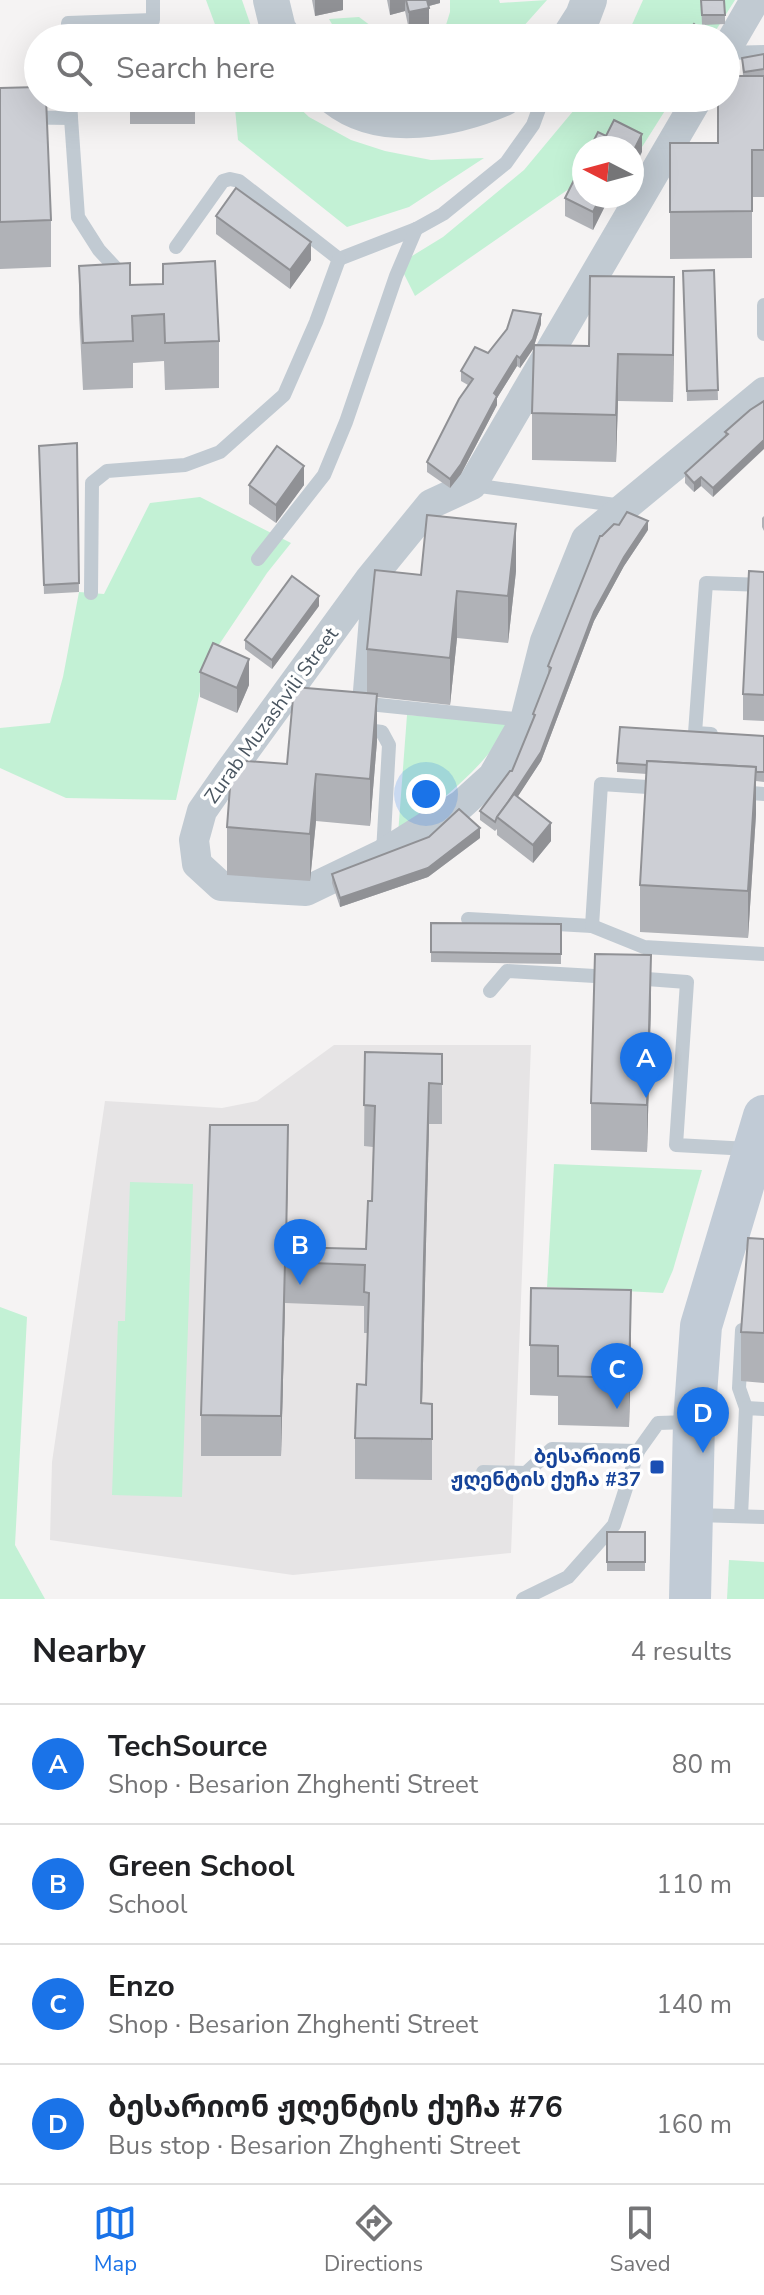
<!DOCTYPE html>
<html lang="en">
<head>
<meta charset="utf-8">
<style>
  :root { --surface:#fff; --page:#f2f2f2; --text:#202124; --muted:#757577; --line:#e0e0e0; --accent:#1a73e8 }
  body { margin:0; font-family:"Nunito Sans","Noto Sans Georgian",sans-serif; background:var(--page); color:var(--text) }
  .compass { position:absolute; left:572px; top:136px; width:72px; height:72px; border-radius:50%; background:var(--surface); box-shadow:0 8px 32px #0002; rotate:276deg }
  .you { position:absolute; left:426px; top:794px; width:28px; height:28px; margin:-20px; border:6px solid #fff; border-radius:50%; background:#1a73e8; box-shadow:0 0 0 12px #1a73e833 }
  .badge { display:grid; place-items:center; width:52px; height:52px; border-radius:50%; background:var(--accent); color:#fff; font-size:26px; font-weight:700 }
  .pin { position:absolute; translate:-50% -66px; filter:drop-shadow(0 2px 4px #0008) }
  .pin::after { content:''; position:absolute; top:42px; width:28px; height:24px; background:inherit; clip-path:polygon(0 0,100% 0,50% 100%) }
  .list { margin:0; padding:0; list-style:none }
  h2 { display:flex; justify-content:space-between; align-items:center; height:104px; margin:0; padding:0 32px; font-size:34px }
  h2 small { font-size:26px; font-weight:400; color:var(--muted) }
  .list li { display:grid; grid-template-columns:52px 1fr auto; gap:24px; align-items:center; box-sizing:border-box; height:120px; padding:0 32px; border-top:2px solid var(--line) }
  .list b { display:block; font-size:30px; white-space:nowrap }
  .list p { margin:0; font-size:26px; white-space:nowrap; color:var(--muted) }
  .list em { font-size:26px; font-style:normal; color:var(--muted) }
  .icon { flex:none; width:44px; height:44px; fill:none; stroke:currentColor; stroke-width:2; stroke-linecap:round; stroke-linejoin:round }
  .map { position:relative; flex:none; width:764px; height:1599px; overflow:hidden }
  .search { position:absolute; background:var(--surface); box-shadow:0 8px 32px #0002; left:24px; right:24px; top:24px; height:88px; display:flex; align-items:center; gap:20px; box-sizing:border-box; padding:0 28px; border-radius:44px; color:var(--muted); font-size:30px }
  .sheet { height:584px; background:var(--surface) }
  nav { display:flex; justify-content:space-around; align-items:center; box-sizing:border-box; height:112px; border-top:2px solid var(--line); background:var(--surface); font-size:22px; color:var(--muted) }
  nav a { display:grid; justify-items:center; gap:4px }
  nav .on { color:var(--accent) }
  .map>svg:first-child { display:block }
  .education { fill:#e6e4e5 }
  .green { fill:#c3f1d5 }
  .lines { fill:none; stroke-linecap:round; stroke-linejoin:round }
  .service { stroke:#c1cad2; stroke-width:14 }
  .minor { stroke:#c1cad2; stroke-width:30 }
  .tertiary { stroke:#c1cad2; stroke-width:36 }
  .secondary { stroke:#c1cbd6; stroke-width:42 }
  .wall { fill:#b0b2b7 }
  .shaded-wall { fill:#909195 }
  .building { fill:#cdcfd5; stroke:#909195; stroke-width:2 }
  .transit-dot { fill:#1a4fb4; stroke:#fff; stroke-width:3 }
  .labels { text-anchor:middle; stroke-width:7; stroke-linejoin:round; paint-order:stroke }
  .street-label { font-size:20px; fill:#4a5661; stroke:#fff }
  .transit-label { font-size:20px; font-weight:bold; fill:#164399; stroke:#fff; text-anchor:end }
</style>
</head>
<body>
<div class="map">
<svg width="764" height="1599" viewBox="0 0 764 1599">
  <rect width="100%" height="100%" fill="#f5f3f3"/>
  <path class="education" d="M334,1045H531L511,1553L293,1575L50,1540L52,1462L105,1101L222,1108L257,1101Z"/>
  <g class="green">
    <path d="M206,0H242L255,38H220Z"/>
    <path d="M450,0H499L500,3L547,0L513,38H442L450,12Z"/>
    <path d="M643,0H735L711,38H626Z"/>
    <path d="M359,17L387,38H340L329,19Z"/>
    <path d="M234,98H289L309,117L351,140L385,151L431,160L484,158L409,207L347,227L238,140Z"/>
    <path d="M584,98H673L642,147L584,148V175L576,184L415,296L399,264L443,237L524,170Z"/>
    <path d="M200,497L291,543L267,573L206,664L176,800L66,798L0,768V728L50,723L63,677L79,592L104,594L150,503Z"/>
    <path d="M407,715L509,723C488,766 435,805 398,835Z"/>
    <path d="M554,1164L702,1170L673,1270L663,1293L547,1287Z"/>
    <path d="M130,1182L193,1184L182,1497L112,1495L118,1321H125Z"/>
    <path d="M0,1307L27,1317L15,1545L45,1599H0Z"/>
    <path d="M729,1560L764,1562V1599H727Z"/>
  </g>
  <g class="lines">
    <g class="service">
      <path d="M68,38V23L153,20V0"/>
      <path d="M726,53L764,52"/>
      <path d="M0,117L71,118L70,98"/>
      <path d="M71,118L78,217L99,250L124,277"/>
      <path d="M176,247L223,181L230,179L239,181L339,259L416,229L443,214L506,163L533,125L543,98"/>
      <path d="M764,305V334"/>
      <path d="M473,485L622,506"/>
      <path d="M258,559L324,475L346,422L396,276L416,229"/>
      <path d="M91,593L92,483L107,471L185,465L220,452L284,395L316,322L339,259"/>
      <path d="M368,593L359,703L525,720"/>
      <path d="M359,729L382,732L389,745L383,853"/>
      <path d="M711,734L695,733L706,583L764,585"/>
      <path d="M739,792L764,794"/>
      <path d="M468,919L592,926L644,947L764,954"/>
      <path d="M592,926L601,784L663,788"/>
      <path d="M633,978L687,982L676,1145L749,1149"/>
      <path d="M490,991L507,971L612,977"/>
      <path d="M742,1330L739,1388L746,1408"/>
      <path d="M483,1472L526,1473L552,1449L638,1451"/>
      <path d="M697,1515L764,1517"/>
      <path d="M741,1516L746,1408L764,1409"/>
      <path d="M523,1599L568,1577L614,1525L638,1451L658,1423L689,1422"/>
    </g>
    <g class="minor">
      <path d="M726,50L755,0"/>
      <path d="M698,98L472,485L431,504L369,580L227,775L202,811L194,840L197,864L221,886L306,891L383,854L461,805L493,776L525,720L545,641L586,539L764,392"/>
    </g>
    <g class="tertiary">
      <path d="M271,0L278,29L284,38"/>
      <path d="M569,38L583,16L589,0"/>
      <path d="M335,98C382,135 455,119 504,98"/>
    </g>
    <path class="secondary" d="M690,1599L694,1422L701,1326L764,1116"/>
  </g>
  <g class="wall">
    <path d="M312,0H343V10L315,16Z"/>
    <path d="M387,0H440V3L429,6V26L409,30L405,11L390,15Z"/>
    <path d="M701,0L725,15V24L702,25Z"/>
    <path d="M764,54V197H752V258L670,259V143H718L743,76L742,58Z"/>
    <path d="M0,88L51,220V267L0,269Z"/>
    <rect x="130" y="98" width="65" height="26"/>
    <path d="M584,196H610L593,230L565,216V198Z"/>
    <path d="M216,216L311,260L290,289L216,234Z"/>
    <path d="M79,266L130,285L219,341V388L165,390L164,361L133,363V388L83,390L79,313Z"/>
    <path d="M714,270L718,400L687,401L683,271Z"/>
    <path d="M541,324L533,349L520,368L517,366L497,398V405L461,474L450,488L427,472V462L468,385L461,381V371L488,353L507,329Z"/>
    <path d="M674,324L673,402L618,401L616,462L532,460V413L589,346Z"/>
    <path d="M750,410L713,497L701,486L694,492L685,483V473L725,437V432Z"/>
    <path d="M77,443L79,592L44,594L39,446Z"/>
    <path d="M249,485H304L276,523L249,504Z"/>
    <path d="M764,516V531L762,527V518Z"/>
    <path d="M648,530L624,566L594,621L541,761L517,797L551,841L533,863L497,835V829L495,831L480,820V811L512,771L533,719V714L548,674V666Z"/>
    <path d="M516,571L508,643L457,638L450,705L377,697V741L370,826L316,821L310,881L227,875V827L287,764L367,693V649L421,575Z"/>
    <path d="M764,572V721L743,720V694Z"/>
    <path d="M319,606L272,669L245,649V640Z"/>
    <path d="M200,672L249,685L237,713L200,697Z"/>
    <path d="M764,736V782L756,781V814L748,938L640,932V885L647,774L617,772V763Z"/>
    <path d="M480,838L428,877L340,907L332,883V874Z"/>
    <path d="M431,923L561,924V964L431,962Z"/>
    <path d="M651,1002L647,1152L591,1150V1103Z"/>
    <path d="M365,1052L442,1054V1124H429L422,1403L432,1404V1480L355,1479V1438L366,1385L368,1333H364V1306L285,1303L281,1456H201V1415L288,1166L286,1247L366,1249L372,1201L373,1147L364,1146Z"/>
    <path d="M764,1239V1383L741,1381V1332Z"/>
    <path d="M631,1340L629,1427L558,1425V1396L530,1395V1345Z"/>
    <rect x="607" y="1532" width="38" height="39"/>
  </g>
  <g class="shaded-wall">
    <path d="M315,0H343V10L315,16Z"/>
    <path d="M390,0H405V11L390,15Z"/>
    <path d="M425,0H440V3L425,7Z"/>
    <path d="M429,8V26L409,30V12Z"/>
    <path d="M642,134V152L632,172V154Z"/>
    <path d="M601,196H610L593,230V212Z"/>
    <path d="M311,242V260L290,289V270Z"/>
    <path d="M674,277V324L673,402V355Z"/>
    <path d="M541,314V324L533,349L520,368V358Z"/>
    <path d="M618,354V401L616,462V415Z"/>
    <path d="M517,356V366L497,398V405L461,474L450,488V479L494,393Z"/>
    <path d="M764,440V449L713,497V488Z"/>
    <path d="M304,466V485L276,523V505Z"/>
    <path d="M701,477V486L694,492V483Z"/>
    <path d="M648,521V530L624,566L594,621L541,761L502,821L594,612L624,557Z"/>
    <path d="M516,524V571L508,643V596Z"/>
    <path d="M457,591V638L450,705V658Z"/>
    <path d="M319,596V606L272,669V660Z"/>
    <path d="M249,659V685L237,713V688Z"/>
    <path d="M377,694V741L370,826V779Z"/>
    <path d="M756,767V814L748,938V891Z"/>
    <path d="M316,774V821L310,881V834Z"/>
    <path d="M551,823V841L533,863V845Z"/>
    <path d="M480,828V838L428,877L340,907V898Z"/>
    <path d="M651,955V1002L647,1152V1105Z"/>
    <path d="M429,1083V1124L421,1444V1403Z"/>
    <path d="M288,1125V1166L286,1262Z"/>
    <path d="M285,1262V1303L281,1456V1416Z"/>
    <path d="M631,1290V1340L629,1427V1378Z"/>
  </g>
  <g class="building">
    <path d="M406,0H427L429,8L409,12Z"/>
    <path d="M701,0H724L725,15H702Z"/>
    <path d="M694,24L710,38H682Z"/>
    <rect x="130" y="28" width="65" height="10"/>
    <path d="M764,54V69L744,72L742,58Z"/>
    <path d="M726,76H764V150H752V211L670,212V143H718V98H726Z"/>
    <path d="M38,87V98H46L51,220L0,222V88Z"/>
    <path d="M614,120L642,134L632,154V148H590L598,132L606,136Z"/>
    <path d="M584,160V196H601L593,212L565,198Z"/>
    <path d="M236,188L311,242L290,270L216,216Z"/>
    <path d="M215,261L219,341L165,343L164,314L132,316L133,341L83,343L79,266L130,263V285L163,284V264Z"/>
    <path d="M714,270L718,390L687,391L683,271Z"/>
    <path d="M590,276L674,277L673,355L618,354L616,415L532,413L534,345L589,346Z"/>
    <path d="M513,310L541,314L533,339L520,358L517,356L494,393L497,396L461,464L450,479L427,462L459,399L473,379L461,371L475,347L488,353L507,329Z"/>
    <path d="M764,401V440L713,488L701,477L694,483L685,473L728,434L725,432L750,410Z"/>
    <path d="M77,443L79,583L44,585L39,446Z"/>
    <path d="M277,446L304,466L276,505L249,485Z"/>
    <path d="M627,512L648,521L624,557L594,612L541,752L508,802L497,817L495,822L480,811L510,771H512L535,715L533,714L551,668L548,666L600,536H602L614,524L619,525Z"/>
    <path d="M427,515L516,524L508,596L457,591L450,658L367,649L375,570L421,575Z"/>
    <path d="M749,571L764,572V695L743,694Z"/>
    <path d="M292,576L319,596L272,660L245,640Z"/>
    <path d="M213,643L249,659L237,688L200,672Z"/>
    <path d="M294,687L377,694L370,779L316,774L310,834L227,827L232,760L287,764Z"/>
    <path d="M620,727L764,736V772H756V767L647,761V765L617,763Z"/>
    <path d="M647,761L756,767L748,891L640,885Z"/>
    <path d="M514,794L551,823L533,845L497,817Z"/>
    <path d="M459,809L480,828L428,868L340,898L332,874L429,837Z"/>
    <path d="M431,923L561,924V954L431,952Z"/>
    <path d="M595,954L651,955L647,1105L591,1103Z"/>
    <path d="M365,1052L442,1054V1084L429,1083L424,1257L421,1403L432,1404V1439L355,1438L357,1384L366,1385L369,1293L364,1292L365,1265L285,1262L281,1416L201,1415L210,1125H288L286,1247L366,1249L368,1201H372L375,1106L364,1105Z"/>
    <path d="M748,1238L764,1239V1333L741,1332Z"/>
    <path d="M531,1288L631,1290L629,1378L558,1376V1346L530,1345Z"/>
    <rect x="607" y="1532" width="38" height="30"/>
  </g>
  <rect class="transit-dot" x="649" y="1459" width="16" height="16" rx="4"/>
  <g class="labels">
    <g class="street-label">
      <text transform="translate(271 715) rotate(-54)" y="7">Zurab Muzashvili Street</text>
    </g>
    <g class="transit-label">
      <text x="641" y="1463">ბესარიონ<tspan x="641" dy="23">ჟღენტის ქუჩა #37</tspan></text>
    </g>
  </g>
</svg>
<svg class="compass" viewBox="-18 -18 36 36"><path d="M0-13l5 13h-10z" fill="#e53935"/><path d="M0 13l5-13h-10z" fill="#757577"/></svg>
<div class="you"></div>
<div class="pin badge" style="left:646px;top:1098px">A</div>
<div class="pin badge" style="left:300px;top:1285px">B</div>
<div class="pin badge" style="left:617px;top:1409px">C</div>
<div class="pin badge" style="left:703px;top:1453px">D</div>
<div class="search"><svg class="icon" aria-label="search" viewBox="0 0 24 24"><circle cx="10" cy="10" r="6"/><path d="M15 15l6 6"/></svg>Search here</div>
</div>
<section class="sheet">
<h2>Nearby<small>4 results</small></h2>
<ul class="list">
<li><span class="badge">A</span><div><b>TechSource</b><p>Shop · Besarion Zhghenti Street</p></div><em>80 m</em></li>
<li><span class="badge">B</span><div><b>Green School</b><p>School</p></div><em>110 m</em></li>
<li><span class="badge">C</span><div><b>Enzo</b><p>Shop · Besarion Zhghenti Street</p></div><em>140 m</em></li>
<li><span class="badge">D</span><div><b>ბესარიონ ჟღენტის ქუჩა #76</b><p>Bus stop · Besarion Zhghenti Street</p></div><em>160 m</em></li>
</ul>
</section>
<nav>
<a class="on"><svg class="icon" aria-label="map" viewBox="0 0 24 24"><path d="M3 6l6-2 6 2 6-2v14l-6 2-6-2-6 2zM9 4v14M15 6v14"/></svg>Map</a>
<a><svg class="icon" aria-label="directions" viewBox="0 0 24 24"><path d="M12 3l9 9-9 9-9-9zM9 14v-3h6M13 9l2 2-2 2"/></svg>Directions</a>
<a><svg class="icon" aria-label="saved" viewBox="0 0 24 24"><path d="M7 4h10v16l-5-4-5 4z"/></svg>Saved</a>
</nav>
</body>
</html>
